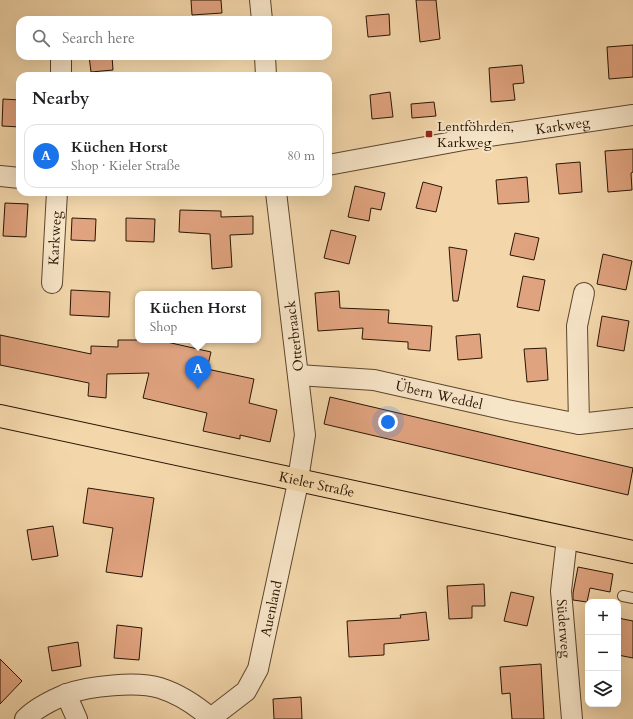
<!DOCTYPE html>
<html lang="en">
<head>
<meta charset="utf-8">
<style>
  :root { --surface:#fff; --page:#f2f2f2; --text:#202124; --muted:#757577; --line:#e0e0e0; --accent:#1a73e8 }
  body { margin:0; font-family:Cardo,serif; background:var(--page); color:var(--text) }
  .controls { position:absolute; right:12px; bottom:12px; display:grid; overflow:hidden; border-radius:8px; box-shadow:0 4px 16px #0002 }
  .controls button { width:36px; height:36px; display:grid; place-items:center; padding:0; border:0; border-bottom:1px solid var(--line); background:var(--surface); color:var(--text); font:20px sans-serif }
  .you { position:absolute; left:388px; top:422px; width:14px; height:14px; margin:-10px; border:3px solid #fff; border-radius:50%; background:#1a73e8; box-shadow:0 0 0 6px #1a73e833 }
  .badge { display:grid; place-items:center; width:26px; height:26px; border-radius:50%; background:var(--accent); color:#fff; font-size:13px; font-weight:700 }
  .pin { position:absolute; translate:-50% -33px; filter:drop-shadow(0 1px 2px #0008) }
  .pin::after { content:''; position:absolute; top:21px; width:14px; height:12px; background:inherit; clip-path:polygon(0 0,100% 0,50% 100%) }
  .popup { position:absolute; left:135px; top:291px; width:126px; height:52px; box-sizing:border-box; display:grid; place-content:center; border-radius:8px; background:var(--surface); filter:drop-shadow(0 1px 3px #0005); font-size:13px; white-space:nowrap; color:var(--muted) }
  .popup b { font-size:15px; color:var(--text) }
  .popup::after { content:''; position:absolute; left:50%; top:100%; margin-left:-8px; border:8px solid transparent; border-top-color:var(--surface) }
  .list { margin:0; padding:0; list-style:none }
  h2 { display:flex; justify-content:space-between; align-items:center; height:52px; margin:0; padding:0 16px; font-size:17px }
  h2 small { font-size:13px; font-weight:400; color:var(--muted) }
  .list li { display:grid; grid-template-columns:26px 1fr auto; gap:12px; align-items:center; box-sizing:border-box; height:64px; margin:0 8px 8px; padding:0 8px; border:1px solid var(--line); border-radius:12px }
  .list b { display:block; font-size:15px; white-space:nowrap }
  .list p { margin:0; font-size:13px; white-space:nowrap; color:var(--muted) }
  .list em { font-size:13px; font-style:normal; color:var(--muted) }
  .icon { flex:none; width:22px; height:22px; fill:none; stroke:currentColor; stroke-width:2; stroke-linecap:round; stroke-linejoin:round }
  .map { position:relative; flex:none; width:633px; height:719px; overflow:hidden }
  .search { position:absolute; background:var(--surface); box-shadow:0 4px 16px #0002; left:16px; top:16px; width:316px; height:44px; display:flex; align-items:center; gap:10px; box-sizing:border-box; padding:0 14px; border-radius:12px; color:var(--muted); font-size:15px }
  .panel { position:absolute; background:var(--surface); box-shadow:0 4px 16px #0002; left:16px; top:72px; width:316px; height:124px; border-radius:12px }
  .map>svg:first-child { display:block }
  .building { fill:#e0a37f; stroke:#2a1503 }
  .lines { fill:none; stroke-linecap:round; stroke-linejoin:round }
  .service-casing { stroke:#5c462d; stroke-width:12 }
  .minor-casing { stroke:#5c462d; stroke-width:22 }
  .primary-casing { stroke:#2a1503; stroke-width:24 }
  .service { stroke:#f7e5c8; stroke-width:10 }
  .minor { stroke:#f7e5c8; stroke-width:20 }
  .primary { stroke:#f3d7ab; stroke-width:22 }
  .poi-dot { fill:#8f2418; stroke:#f7e5c8; stroke-width:1.5 }
  .labels { text-anchor:middle; stroke-width:4; stroke-linejoin:round; paint-order:stroke }
  .street-label { font-size:14px; fill:#2a1503; stroke:#f7e5c8 }
  .poi-label { font-size:14px; fill:#2a1503; stroke:#f7e5c8; text-anchor:start }
</style>
</head>
<body>
<div class="map">
<svg width="633" height="719" viewBox="0 0 633 719">
  <rect width="100%" height="100%" fill="#f3d7ab"/>
  <filter id="stains"><feTurbulence type="fractalNoise" baseFrequency=".005" numOctaves="4"/><feColorMatrix values="0 0 0 0 .2 0 0 0 0 .09 0 0 0 0 .02 0 0 0 .5 -.17"/></filter>
  <radialGradient id="worn" r=".72"><stop offset=".6" stop-color="#630" stop-opacity="0"/><stop offset="1" stop-color="#630" stop-opacity=".3"/></radialGradient>
  <g class="building">
    <path d="M191,0H221L222,13L192,15Z"/>
    <path d="M416,0H436L440,39L420,42Z"/>
    <path d="M389,14L390,35L368,37L366,16Z"/>
    <path d="M633,45V77L609,79L607,47Z"/>
    <path d="M89,56H112L113,70L91,72Z"/>
    <path d="M522,65L524,83L513,84L515,100L491,102L489,68Z"/>
    <path d="M390,92L393,117L372,119L370,95Z"/>
    <path d="M3,99L20,100V127L2,126Z"/>
    <path d="M434,102L436,116L412,118L411,104Z"/>
    <path d="M633,149V172L631,173L632,190L608,192L605,151Z"/>
    <path d="M580,162L582,192L559,194L556,164Z"/>
    <path d="M527,177L529,202L498,204L496,180Z"/>
    <path d="M423,182L442,187L436,212L416,208Z"/>
    <path d="M355,186L385,193L381,210L371,208L369,221L348,217Z"/>
    <path d="M5,203L28,204L26,237L3,236Z"/>
    <path d="M180,210L221,211V217L253,216V234L230,235L232,267L212,269L210,234L179,232Z"/>
    <path d="M72,218L96,219L95,241L71,240Z"/>
    <path d="M126,218L155,219L154,242L126,241Z"/>
    <path d="M331,230L356,236L349,264L324,258Z"/>
    <path d="M515,233L539,238L534,260L510,255Z"/>
    <path d="M449,247L467,250L458,301H453Z"/>
    <path d="M603,254L632,261L626,290L597,284Z"/>
    <path d="M523,276L545,280L539,311L517,307Z"/>
    <path d="M71,290L110,292L109,317L70,315Z"/>
    <path d="M339,291L340,308L389,310L388,323L432,326L430,351L408,349V342L362,339L363,328L318,331L315,293Z"/>
    <path d="M602,316L629,321L624,351L597,346Z"/>
    <path d="M480,334L482,358L458,360L456,336Z"/>
    <path d="M0,335L91,354V346L118,347V340H158L211,352L207,369L254,379L249,403L277,410L270,442L240,435V439L203,431L207,413L143,398L149,373L107,374L106,398L88,396L89,383L0,365Z"/>
    <path d="M546,348L548,380L527,382L524,349Z"/>
    <path d="M330,397L633,468L628,495L324,424Z"/>
    <path d="M88,488L154,498L142,577L106,572L113,528L83,523Z"/>
    <path d="M53,526L58,556L32,560L27,530Z"/>
    <path d="M578,567L613,574L610,592L590,588L587,602L573,600V593Z"/>
    <path d="M484,584L485,606H472V618L449,619L447,586Z"/>
    <path d="M511,592L534,597L527,626L504,621Z"/>
    <path d="M426,612L429,640L384,644V655L349,657L347,621L401,618L400,615Z"/>
    <path d="M618,618L633,621V658L618,655Z"/>
    <path d="M117,625L142,628L139,660L114,658Z"/>
    <path d="M78,642L81,666L52,671L48,647Z"/>
    <path d="M0,659L22,681L0,704Z"/>
    <path d="M541,664L544,719H512L510,693L502,694L500,667Z"/>
    <path d="M301,697L302,719H274L273,699Z"/>
  </g>
  <g class="lines">
    <g class="service-casing">
      <path id="service" d="M623,596L633,598"/>
    </g>
    <g class="minor-casing">
      <g id="minor">
        <path d="M260,0L262,20"/>
        <path d="M265,56L266,76"/>
        <path d="M61,76V56"/>
        <path id="s1" d="M328,165L469,139L633,115"/>
        <path d="M0,176L20,178"/>
        <path id="s2" d="M52,283L57,192"/>
        <path id="s3" d="M298,375L374,380L507,410L579,424L633,418"/>
        <path d="M579,424L577,326L584,293"/>
        <path id="s4" d="M567,538L561,591L572,719"/>
        <path d="M66,694L77,719"/>
        <path id="s5" d="M211,718L246,691L258,669L296,492L305,435L276,192"/>
        <path d="M25,719C36,708 52,700 67,694C89,686 137,681 160,688C179,694 197,706 212,719"/>
      </g>
    </g>
    <g class="primary-casing">
      <g id="primary">
        <path id="s6" d="M0,416L633,552"/>
      </g>
    </g>
    <use href="#service" class="service"/>
    <use href="#minor" class="minor"/>
    <use href="#primary" class="primary"/>
  </g>
  <rect class="poi-dot" x="425" y="130" width="8" height="8" rx="2"/>
  <g class="labels">
    <g class="street-label">
      <text dy="5" stroke="none"><textPath href="#s1" startOffset="238">Karkweg</textPath></text>
      <text dy="5" stroke="none"><textPath href="#s2" startOffset="45">Karkweg</textPath></text>
      <text transform="translate(294 336) rotate(-97)" y="5">Otterbraack</text>
      <text dy="5" stroke="none"><textPath href="#s3" startOffset="143">Übern Weddel</textPath></text>
      <text dy="5" stroke="none"><textPath href="#s6" startOffset="324">Kieler Straße</textPath></text>
      <text dy="5" stroke="none"><textPath href="#s5" startOffset="131">Auenland</textPath></text>
      <text dy="5" stroke="none"><textPath href="#s4" startOffset="91">Süderweg</textPath></text>
    </g>
    <g class="poi-label">
      <text x="437" y="131">Lentföhrden,<tspan x="437" dy="16">Karkweg</tspan></text>
    </g>
  </g>
  <rect width="100%" height="100%" filter="url(#stains)"/>
  <rect width="100%" height="100%" fill="url(#worn)"/>
</svg>
<div class="controls">
<button>+</button>
<button>−</button>
<button><svg class="icon" aria-label="layers" viewBox="0 0 24 24"><path d="M12 4l9 5-9 5-9-5zM3 14l9 5 9-5"/></svg></button>
</div>
<div class="you"></div>
<div class="pin badge" style="left:198px;top:389px">A</div>
<div class="popup"><b>Küchen Horst</b>Shop</div>
<div class="search"><svg class="icon" aria-label="search" viewBox="0 0 24 24"><circle cx="10" cy="10" r="6"/><path d="M15 15l6 6"/></svg>Search here</div>
<section class="panel">
<h2>Nearby<small></small></h2>
<ul class="list">
<li><span class="badge">A</span><div><b>Küchen Horst</b><p>Shop · Kieler Straße</p></div><em>80 m</em></li>
</ul>
</section>
</div>
</body>
</html>
